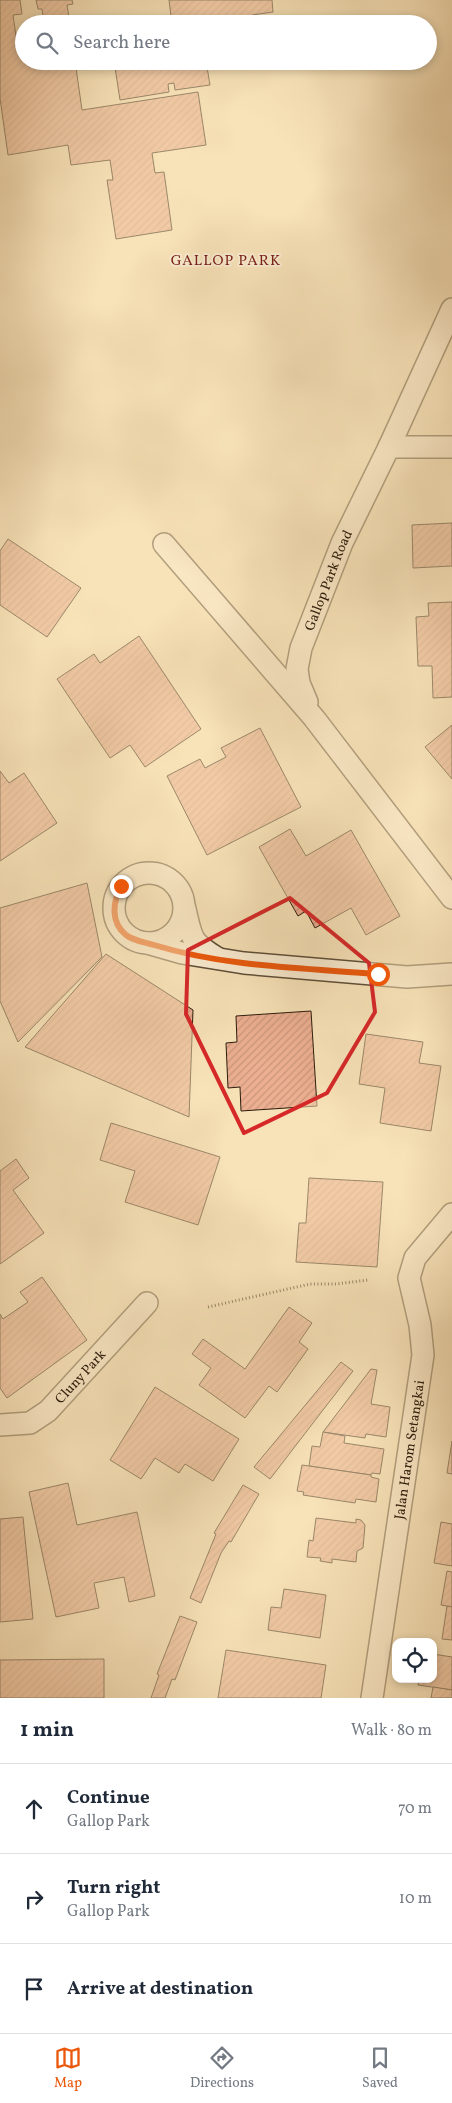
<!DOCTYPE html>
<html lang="en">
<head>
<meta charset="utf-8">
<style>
  :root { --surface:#fff; --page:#f2f2f3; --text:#1f2937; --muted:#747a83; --line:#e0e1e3; --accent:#ea580c }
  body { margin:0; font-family:Vollkorn,serif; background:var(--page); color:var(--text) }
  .controls { position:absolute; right:15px; bottom:15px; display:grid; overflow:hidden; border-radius:10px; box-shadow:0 2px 8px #0003 }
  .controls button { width:45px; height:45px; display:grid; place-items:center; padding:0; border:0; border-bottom:1px solid var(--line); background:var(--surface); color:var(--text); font:25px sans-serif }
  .stop { position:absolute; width:15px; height:15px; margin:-11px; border:4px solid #ea580c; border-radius:50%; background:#fff }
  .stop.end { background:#ea580c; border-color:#fff; box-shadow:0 1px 5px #0008 }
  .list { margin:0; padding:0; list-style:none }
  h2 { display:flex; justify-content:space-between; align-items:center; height:65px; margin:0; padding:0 20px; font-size:21px }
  h2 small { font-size:16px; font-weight:400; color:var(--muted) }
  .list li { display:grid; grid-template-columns:32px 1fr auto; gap:15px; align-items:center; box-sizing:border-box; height:90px; padding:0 20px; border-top:1px solid var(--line) }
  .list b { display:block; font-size:19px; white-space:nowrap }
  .list p { margin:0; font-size:16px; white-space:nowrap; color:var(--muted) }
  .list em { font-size:16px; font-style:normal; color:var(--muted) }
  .icon { flex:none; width:28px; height:28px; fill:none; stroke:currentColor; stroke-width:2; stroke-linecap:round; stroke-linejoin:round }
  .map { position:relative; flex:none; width:452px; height:1698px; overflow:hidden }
  .search { position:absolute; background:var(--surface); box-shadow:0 2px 8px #0003; left:15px; right:15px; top:15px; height:55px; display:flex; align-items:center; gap:12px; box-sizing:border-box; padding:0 18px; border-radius:28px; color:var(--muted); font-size:19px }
  .sheet { height:335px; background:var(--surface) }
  nav { display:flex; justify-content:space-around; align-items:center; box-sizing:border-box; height:70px; border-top:1px solid var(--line); background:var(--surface); font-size:14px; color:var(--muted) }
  nav a { display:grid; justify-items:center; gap:2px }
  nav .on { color:var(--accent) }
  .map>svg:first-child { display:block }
  .building { fill:url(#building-hatch); stroke:#2b1c0c }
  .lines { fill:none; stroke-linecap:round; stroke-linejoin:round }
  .minor-casing { stroke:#5e4e37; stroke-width:24 }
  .path { stroke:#2b1c0c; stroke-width:3; stroke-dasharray:1 2.5; stroke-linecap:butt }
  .minor { stroke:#faecd1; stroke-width:21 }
  .route { stroke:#ea580c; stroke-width:6 }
  .marked { fill:none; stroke:#d62828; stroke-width:4; stroke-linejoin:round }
  .labels { text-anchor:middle; stroke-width:4; stroke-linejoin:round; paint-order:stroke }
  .street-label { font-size:14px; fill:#2b1c0c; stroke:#faecd1 }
  .neighbourhood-label { font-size:15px; letter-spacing:1px; fill:#7a1f14; stroke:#faecd1 }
</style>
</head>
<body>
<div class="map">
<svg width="452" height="1698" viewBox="0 0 452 1698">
  <defs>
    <pattern id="building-hatch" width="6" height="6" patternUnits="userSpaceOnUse" patternTransform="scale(1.25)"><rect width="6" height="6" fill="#ecaf91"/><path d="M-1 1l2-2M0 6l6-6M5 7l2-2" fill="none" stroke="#cb967c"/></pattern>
  </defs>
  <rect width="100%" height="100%" fill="#f8e2b8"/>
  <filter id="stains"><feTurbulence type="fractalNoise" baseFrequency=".004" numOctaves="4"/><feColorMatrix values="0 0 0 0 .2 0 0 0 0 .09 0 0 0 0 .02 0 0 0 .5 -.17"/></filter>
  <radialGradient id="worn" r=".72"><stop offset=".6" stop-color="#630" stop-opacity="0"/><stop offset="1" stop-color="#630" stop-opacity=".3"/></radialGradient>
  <g class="building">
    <path d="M0,0H20L22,14L13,15L18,50L24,49V61H75L82,110L198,92L206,145L152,153L155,173L164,172L172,230L116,239L107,180H113L110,160L71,165L68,145L8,155L0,98Z"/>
    <path d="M36,0H72L73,4L67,5L70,24H44L42,9H38Z"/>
    <path d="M169,0H272L273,12L252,15L253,24H172Z"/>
    <path d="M114,61H164V64L171,63V61H206L210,85L175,90L174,83L168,84L169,92L120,100Z"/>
    <path d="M452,523V566L413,568L412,525Z"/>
    <path d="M8,539L81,588L47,637L0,605V551Z"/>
    <path d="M452,602V697L433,698L432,666H418L416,617L429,616L428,603Z"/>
    <path d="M139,636L201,729L145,767L130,745L110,758L57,679L94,654L100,663Z"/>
    <path d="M452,725V779L425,747Z"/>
    <path d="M260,728L301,807L207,855L167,776L200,759L205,768L226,757L221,748Z"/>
    <path d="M0,771L9,783L24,773L57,823L0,861Z"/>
    <path d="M290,829L306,856L351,830L400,916L366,935L351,908L315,928L306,911L298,916L259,847Z"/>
    <path d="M87,883L102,957L18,1042L0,1001V908Z"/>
    <path d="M106,954L193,1010L189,1117L25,1047Z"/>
    <path d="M311,1011L317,1106L241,1111L240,1087L228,1088L226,1043L237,1042L236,1016Z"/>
    <path d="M366,1034L423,1042L419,1063L441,1066L431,1131L380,1123L385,1088L359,1084Z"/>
    <path d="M111,1123L220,1157L198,1225L125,1202L135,1171L100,1160Z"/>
    <path d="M16,1159L29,1178L13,1190L44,1233L0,1264V1171Z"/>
    <path d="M309,1178L383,1182L377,1267L296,1262L299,1223H306Z"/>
    <path d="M42,1277L87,1340L7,1398L0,1388V1314L3,1319L28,1302L20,1292Z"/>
    <path d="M289,1307L312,1323L299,1342L308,1349L277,1392L269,1386L245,1418L199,1385L211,1368L192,1354L203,1339L245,1369Z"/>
    <path d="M341,1362L353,1371L270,1479L254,1467Z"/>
    <path d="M371,1369L377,1370L371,1404L390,1407L386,1437L366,1434L365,1438L323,1432Z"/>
    <path d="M155,1387L239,1439L213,1481L185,1464L179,1473L155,1458L141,1479L110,1460Z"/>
    <path d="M323,1432L345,1436L344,1443L384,1449L380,1474L372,1473L371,1475L309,1466L312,1446L320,1447Z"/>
    <path d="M452,1441V1474L447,1473Z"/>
    <path d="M302,1465L371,1475V1477L379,1479L376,1502L356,1499L355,1503L303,1495L304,1492L297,1491Z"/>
    <path d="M68,1483L77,1525L137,1512L155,1596L129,1602L124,1577L94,1583L99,1608L56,1617L29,1492Z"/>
    <path d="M243,1485L259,1494L231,1542L229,1541L221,1553L201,1603L190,1598L216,1534L214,1533Z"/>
    <path d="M23,1517L33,1619L0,1622V1519Z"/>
    <path d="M316,1518L356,1523V1519L361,1520L365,1525L363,1548L357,1551L356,1562L332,1559V1563L320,1561L321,1558L307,1557L309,1540L313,1541Z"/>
    <path d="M441,1522L452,1524V1566L434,1563Z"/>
    <path d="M447,1571L452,1572V1607L441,1605Z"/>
    <path d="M284,1589L326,1595L320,1638L268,1630L271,1607L281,1608Z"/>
    <path d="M447,1606L452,1607V1640L442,1639Z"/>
    <path d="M180,1616L197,1622L175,1680L172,1679L165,1698H151L159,1675L157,1674Z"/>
    <path d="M226,1650L326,1665L321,1698H218Z"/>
    <path d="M433,1654L452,1657V1690L418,1685L419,1679H433Z"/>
    <path d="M104,1659V1698H0V1660Z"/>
    <path d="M433,1687L452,1690V1698H431Z"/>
  </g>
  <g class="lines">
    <g class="minor-casing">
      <g id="minor">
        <path d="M389,447H452"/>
        <path d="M164,544L314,718L452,898"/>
        <path id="s1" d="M307,702L299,683L297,669L301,648L342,543L389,447L452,309"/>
        <circle cx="149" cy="908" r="35"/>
        <path d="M185,909C192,939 190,941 217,958"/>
        <path d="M147,943L182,953L244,963L407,977L452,974"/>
        <path id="s2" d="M0,1425L30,1423L48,1411L147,1303"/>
        <path id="s3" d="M372,1698L423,1355L420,1325L409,1278L415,1258L452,1214"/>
      </g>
    </g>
    <path class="path" d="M208,1307L310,1284H336L368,1280"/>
    <use href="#minor" class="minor"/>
  </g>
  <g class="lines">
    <path class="route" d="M121,886C113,902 110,922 126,935C134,941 144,942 154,945C226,967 303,968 378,974"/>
  </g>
  <path d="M0 0H452V1698H0ZM290,898L369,963L375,1012L327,1093L244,1133L186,1014L188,950Z" fill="#f8e2b8" fill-opacity=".55" fill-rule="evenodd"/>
  <path class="marked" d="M290,898L369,963L375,1012L327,1093L244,1133L186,1014L188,950Z"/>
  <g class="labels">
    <g class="street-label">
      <text dy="5" stroke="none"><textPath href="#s1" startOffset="129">Gallop Park Road</textPath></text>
      <text dy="5" stroke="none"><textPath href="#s2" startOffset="99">Cluny Park</textPath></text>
      <text dy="5" stroke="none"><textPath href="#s3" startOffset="251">Jalan Harom Setangkai</textPath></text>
    </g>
    <g class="neighbourhood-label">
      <text x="226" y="265">GALLOP PARK</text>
    </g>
  </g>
  <rect width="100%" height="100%" filter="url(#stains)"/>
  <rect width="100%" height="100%" fill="url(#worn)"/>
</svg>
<div class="controls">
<button><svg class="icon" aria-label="locate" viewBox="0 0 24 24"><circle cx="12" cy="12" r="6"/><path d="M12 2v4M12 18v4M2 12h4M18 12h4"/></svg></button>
</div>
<div class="stop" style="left:378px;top:974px"></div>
<div class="stop end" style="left:121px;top:886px"></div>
<div class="search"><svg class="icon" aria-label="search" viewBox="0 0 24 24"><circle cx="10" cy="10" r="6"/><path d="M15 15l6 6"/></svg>Search here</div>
</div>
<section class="sheet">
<h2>1 min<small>Walk · 80 m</small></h2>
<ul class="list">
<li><svg class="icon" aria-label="ahead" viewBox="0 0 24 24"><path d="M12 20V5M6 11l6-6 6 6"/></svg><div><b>Continue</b><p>Gallop Park</p></div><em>70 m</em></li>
<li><svg class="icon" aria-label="right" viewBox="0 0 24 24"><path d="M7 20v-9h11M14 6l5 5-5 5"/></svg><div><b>Turn right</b><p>Gallop Park</p></div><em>10 m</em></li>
<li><svg class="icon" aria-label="arrive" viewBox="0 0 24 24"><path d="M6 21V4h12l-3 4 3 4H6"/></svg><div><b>Arrive at destination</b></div></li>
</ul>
</section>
<nav>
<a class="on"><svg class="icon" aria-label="map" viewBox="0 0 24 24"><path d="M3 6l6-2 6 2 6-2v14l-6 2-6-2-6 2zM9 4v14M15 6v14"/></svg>Map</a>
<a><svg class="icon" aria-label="directions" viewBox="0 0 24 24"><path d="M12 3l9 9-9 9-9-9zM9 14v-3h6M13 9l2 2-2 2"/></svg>Directions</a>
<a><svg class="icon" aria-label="saved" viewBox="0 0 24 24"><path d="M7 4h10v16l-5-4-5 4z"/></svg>Saved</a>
</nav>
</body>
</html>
